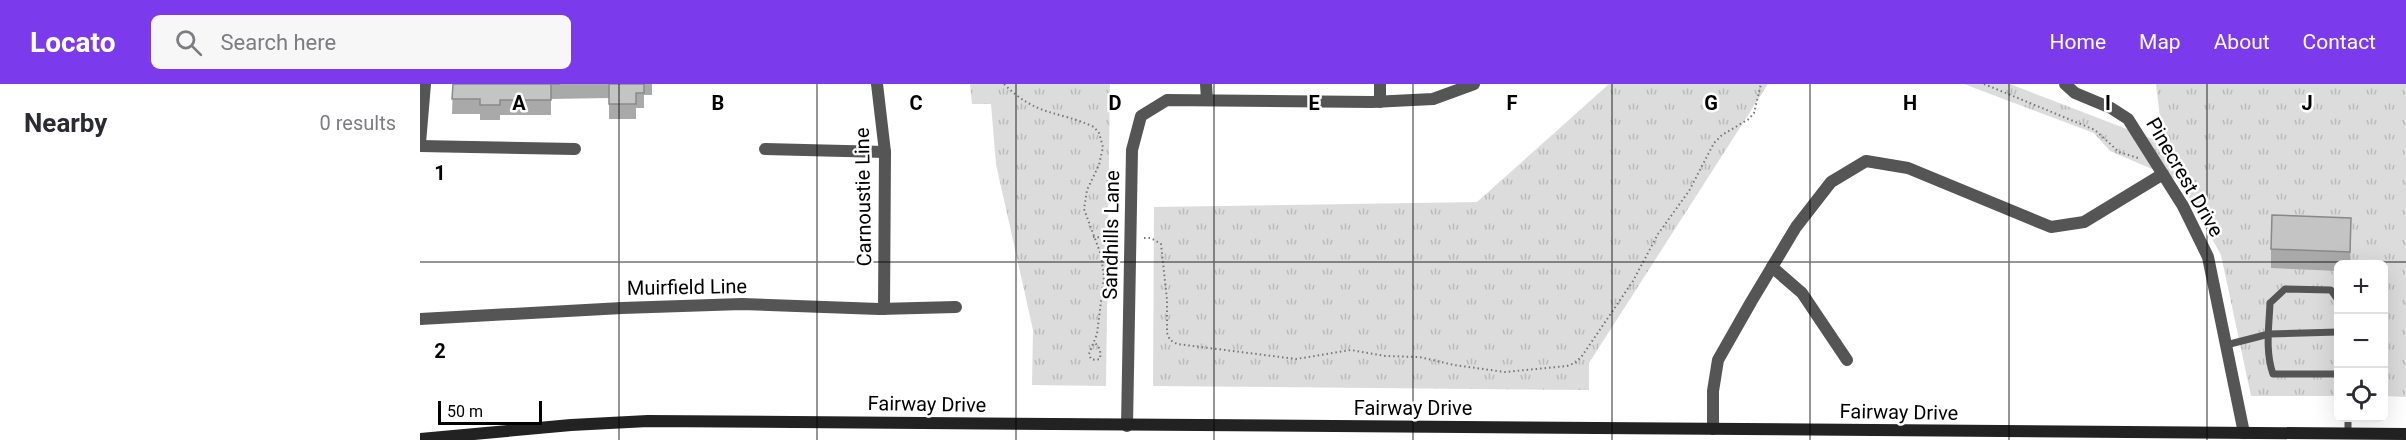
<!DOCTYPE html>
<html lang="en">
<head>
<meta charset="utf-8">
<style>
  :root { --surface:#fff; --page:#f7f7f7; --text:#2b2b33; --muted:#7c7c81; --line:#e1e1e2; --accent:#7c3aed }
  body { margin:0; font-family:Roboto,sans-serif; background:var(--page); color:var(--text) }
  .controls { position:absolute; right:18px; bottom:18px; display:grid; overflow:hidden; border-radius:9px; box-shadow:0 6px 24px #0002 }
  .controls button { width:54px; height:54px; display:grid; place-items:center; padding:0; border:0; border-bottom:2px solid var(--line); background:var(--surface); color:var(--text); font:30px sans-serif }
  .scale { position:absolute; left:18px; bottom:15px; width:104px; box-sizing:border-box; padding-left:6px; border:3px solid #000; border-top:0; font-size:16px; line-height:21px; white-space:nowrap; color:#000; -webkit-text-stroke:4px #fff; paint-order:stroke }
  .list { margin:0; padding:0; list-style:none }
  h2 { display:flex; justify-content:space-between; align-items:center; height:78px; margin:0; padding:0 24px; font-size:26px }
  h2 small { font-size:20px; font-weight:400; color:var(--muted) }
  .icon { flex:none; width:33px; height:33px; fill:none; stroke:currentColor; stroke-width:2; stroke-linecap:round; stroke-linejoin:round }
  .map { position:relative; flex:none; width:1986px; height:356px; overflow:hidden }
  header { display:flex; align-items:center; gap:36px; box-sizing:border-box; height:84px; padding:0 30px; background:var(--accent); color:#fff }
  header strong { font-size:28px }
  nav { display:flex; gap:33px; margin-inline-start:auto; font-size:21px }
  .search { width:420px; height:54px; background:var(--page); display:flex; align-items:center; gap:15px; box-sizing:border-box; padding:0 21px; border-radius:9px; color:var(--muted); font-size:22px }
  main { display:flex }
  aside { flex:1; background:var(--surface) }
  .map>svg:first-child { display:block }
  .grass { fill:url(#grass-tufts) }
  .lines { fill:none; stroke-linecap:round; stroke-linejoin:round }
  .path { stroke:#777; stroke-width:2; stroke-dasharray:1.5 3; stroke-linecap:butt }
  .lane { stroke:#555; stroke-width:7 }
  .street { stroke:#555; stroke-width:12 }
  .secondary { stroke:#222; stroke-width:12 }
  .wall { fill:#a9a9a9 }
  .building { fill:#c4c4c4; stroke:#898989; stroke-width:1.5 }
  .grid { fill:none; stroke:#000; stroke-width:1.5; stroke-opacity:0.55 }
  .labels { text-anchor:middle; stroke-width:5; stroke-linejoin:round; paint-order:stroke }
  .street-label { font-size:20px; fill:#000; stroke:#fff }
  .grid-label { font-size:20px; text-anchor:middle; font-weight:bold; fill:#000; stroke:#fff; stroke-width:5; stroke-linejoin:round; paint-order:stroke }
</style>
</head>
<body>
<header>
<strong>Locato</strong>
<div class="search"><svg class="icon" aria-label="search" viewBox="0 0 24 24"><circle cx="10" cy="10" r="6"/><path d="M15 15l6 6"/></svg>Search here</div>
<nav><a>Home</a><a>Map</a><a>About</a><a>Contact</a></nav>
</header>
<main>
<aside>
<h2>Nearby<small>0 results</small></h2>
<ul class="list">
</ul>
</aside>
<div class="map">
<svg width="1986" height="356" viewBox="0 0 1986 356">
  <defs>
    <pattern id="grass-tufts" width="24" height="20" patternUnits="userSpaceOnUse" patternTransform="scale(1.5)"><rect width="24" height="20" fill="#dcdcdc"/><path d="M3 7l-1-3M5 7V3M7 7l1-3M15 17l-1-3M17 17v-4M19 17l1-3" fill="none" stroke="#bbb"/></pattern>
  </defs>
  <rect width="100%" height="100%" fill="#fff"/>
  <g class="grass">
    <path d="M550,0H690L686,302L612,301L613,246L576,80L571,20H552Z"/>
    <path d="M1189,0H1348L1169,279V306L733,302L734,123L1057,118Z"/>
    <path d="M1544,0H1590L1743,59L1736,0H1986V313L1964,312V180H1918V312H1831L1801,171L1760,97L1690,67L1674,49Z"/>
  </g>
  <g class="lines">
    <g class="path">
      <path d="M584,0C617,33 637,26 674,43L679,49L683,63L679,81L667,106L664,125L681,171L684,193L677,250L669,270L671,275L676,276L680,275C681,267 680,264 675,259"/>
      <path d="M1564,0L1675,46L1699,68L1718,74"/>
      <path d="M673,153L697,154"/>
      <path d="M724,154H731L741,160L747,216V249L750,256L757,260L876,275L931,266L965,272L999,273L1034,281L1085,288L1147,282L1155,279L1162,272L1213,197L1238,150L1269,107L1294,59L1302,51L1329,35L1334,29L1341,0"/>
    </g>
    <g class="lane">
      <path d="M1918,216L1911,206L1865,205L1850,219C1849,243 1845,267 1853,290H1918"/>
      <path d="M1806,261L1849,250L1918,248"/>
      <path d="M1928,334V350"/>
    </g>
    <g class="street">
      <path d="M457,0L465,68L464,225"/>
      <path d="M786,0L787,16"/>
      <path d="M960,0V18"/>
      <path d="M1645,0L1655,9L1691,24L1708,35L1763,122L1788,173L1824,349"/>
      <path d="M0,59L5,0"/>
      <path d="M0,62L155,65"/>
      <path d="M345,65L465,68"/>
      <path d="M1352,183L1382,209L1427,276"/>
      <path d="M0,235L202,224L322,220L459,225L536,223"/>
      <path d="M707,342L712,66L721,32L747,16L952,18L1013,15L1054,0"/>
      <path d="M1293,345V307L1298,276L1331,218L1376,143L1411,98L1446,77L1488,84L1631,143L1664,138L1743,90"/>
    </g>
    <path class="secondary" d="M0,355L151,341L228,337L1986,350"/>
  </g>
  <g class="wall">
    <path d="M33,0H232V11H224V24H216V35H189V14L131,15V31H80V36H60V30H32Z"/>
    <path d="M1931,152L1930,180H1918V187L1851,184V165Z"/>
  </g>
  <g class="building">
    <path d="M33,0H140H131V16H80V21H60V15H32Z"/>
    <path d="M189,0H224V9H216V20H189Z"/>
    <path d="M1852,131L1931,134L1930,168L1851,165Z"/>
  </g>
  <path class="grid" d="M199,0V356M397,0V356M596,0V356M794,0V356M993,0V356M1192,0V356M1390,0V356M1589,0V356M1787,0V356M0,178H1986"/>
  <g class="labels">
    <g class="street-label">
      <text transform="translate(1765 93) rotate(60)" y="7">Pinecrest Drive</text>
      <text transform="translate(443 113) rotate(-91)" y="7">Carnoustie Line</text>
      <text transform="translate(691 151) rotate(-89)" y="7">Sandhills Lane</text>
      <text transform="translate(267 203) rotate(-1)" y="7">Muirfield Line</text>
      <text transform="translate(507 320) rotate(1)" y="7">Fairway Drive</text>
      <text x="993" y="331">Fairway Drive</text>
      <text transform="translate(1479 328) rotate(1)" y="7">Fairway Drive</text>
    </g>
  </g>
  <g class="grid-label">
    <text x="99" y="26">A</text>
    <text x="298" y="26">B</text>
    <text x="496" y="26">C</text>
    <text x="695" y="26">D</text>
    <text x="894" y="26">E</text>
    <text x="1092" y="26">F</text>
    <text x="1291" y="26">G</text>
    <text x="1490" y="26">H</text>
    <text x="1688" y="26">I</text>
    <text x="1887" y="26">J</text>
    <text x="20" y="96">1</text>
    <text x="20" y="274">2</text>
  </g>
</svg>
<div class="controls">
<button>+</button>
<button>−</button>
<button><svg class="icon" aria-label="locate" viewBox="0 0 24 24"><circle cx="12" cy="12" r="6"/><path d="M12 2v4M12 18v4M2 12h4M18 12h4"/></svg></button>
</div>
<div class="scale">50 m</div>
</div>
</main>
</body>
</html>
